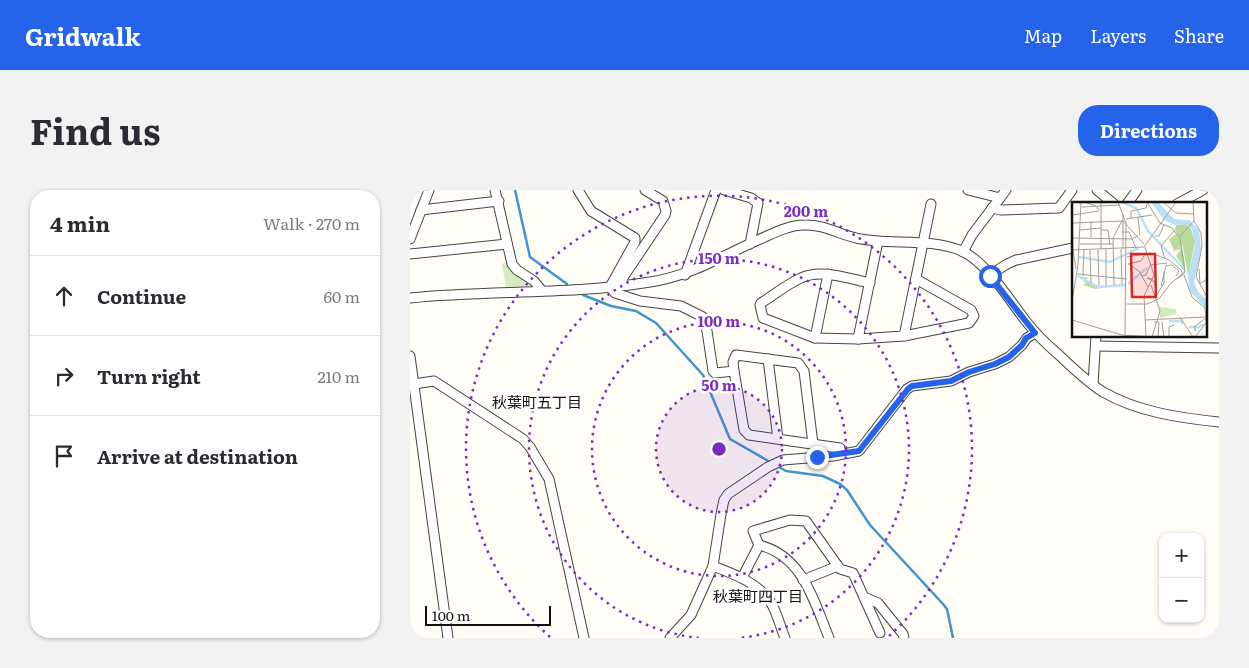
<!DOCTYPE html>
<html lang="en">
<head>
<meta charset="utf-8">
<style>
  :root { --surface:#fff; --page:#f2f2f3; --text:#2b2b33; --muted:#7c7c81; --line:#e1e1e2; --accent:#2563eb }
  body { margin:0; font-family:Literata,"Noto Sans JP",serif; background:var(--page); color:var(--text) }
  .controls { position:absolute; right:15px; bottom:15px; display:grid; overflow:hidden; border-radius:10px; box-shadow:0 1px 4px #0004 }
  .controls button { width:45px; height:45px; display:grid; place-items:center; padding:0; border:0; border-bottom:1px solid var(--line); background:var(--surface); color:var(--text); font:25px sans-serif }
  .scale { position:absolute; left:15px; bottom:12px; width:126px; box-sizing:border-box; padding-left:5px; border:2px solid #111; border-top:0; font-size:14px; line-height:18px; white-space:nowrap; color:#111; -webkit-text-stroke:4px #fff; paint-order:stroke }
  .stop { position:absolute; width:15px; height:15px; margin:-11px; border:4px solid #2563eb; border-radius:50%; background:#fff }
  .stop.end { background:#2563eb; border-color:#fff; box-shadow:0 1px 5px #0008 }
  .list { margin:0; padding:0; list-style:none }
  h2 { display:flex; justify-content:space-between; align-items:center; height:65px; margin:0; padding:0 20px; font-size:21px }
  h2 small { font-size:16px; font-weight:400; color:var(--muted) }
  .list li { display:grid; grid-template-columns:32px 1fr auto; gap:15px; align-items:center; box-sizing:border-box; height:80px; padding:0 20px; border-top:1px solid var(--line) }
  .list b { display:block; font-size:19px; white-space:nowrap }
  .list em { font-size:16px; font-style:normal; color:var(--muted) }
  .icon { flex:none; width:28px; height:28px; fill:none; stroke:currentColor; stroke-width:2; stroke-linecap:round; stroke-linejoin:round }
  .map { position:relative; flex:none; width:809px; height:448px; overflow:hidden; border-radius:20px }
  header { display:flex; align-items:center; gap:30px; box-sizing:border-box; height:70px; padding:0 25px; background:var(--accent); color:#fff }
  header strong { font-size:24px }
  nav { display:flex; gap:28px; margin-inline-start:auto; font-size:18px }
  .intro { display:flex; align-items:center; justify-content:space-between; box-sizing:border-box; height:120px; padding:0 30px }
  h1 { margin:0; font-size:35px }
  .button { padding:12px 22px; border-radius:20px; background:var(--accent); color:#fff; font-size:18px; font-weight:700 }
  main { display:flex; gap:30px; padding:0 30px }
  aside { flex:1; background:var(--surface); border-radius:20px; box-shadow:0 1px 4px #0004 }
  .map>svg:first-child { display:block }
  .green { fill:#d5ebbd }
  .lines { fill:none; stroke-linecap:round; stroke-linejoin:round }
  .stream { stroke:#3f96cf; stroke-width:2.5 }
  .minor-casing { stroke:#444; stroke-width:11 }
  .minor { stroke:#fff; stroke-width:9 }
  .route { stroke:#2563eb; stroke-width:6 }
  .ring { fill:none; stroke:#7b2cbf; stroke-width:2.5; stroke-dasharray:2.5 5 }
  .labels { text-anchor:middle; stroke-width:5; stroke-linejoin:round; paint-order:stroke }
  .neighbourhood-label { font-size:15px; fill:#111; stroke:#fff }
  .inset-river { fill:none; stroke:#b9e0f7; stroke-width:2.5 }
  .inset-road { fill:none; stroke:#a09f9a; stroke-width:1 }
  .view { fill:#d62828; fill-opacity:0.15; stroke:#d62828; stroke-width:2.5 }
  .inset-edge { fill:none; stroke:#111; stroke-width:2.5 }
  .centre { fill:#7b2cbf; stroke:#fff; stroke-width:2.5 }
  .ring-label { font-size:15px; text-anchor:middle; font-weight:bold; fill:#7b2cbf; stroke:#fff; stroke-width:5; stroke-linejoin:round; paint-order:stroke }
</style>
</head>
<body>
<header>
<strong>Gridwalk</strong>
<nav><a>Map</a><a>Layers</a><a>Share</a></nav>
</header>
<div class="intro"><h1>Find us</h1><a class="button">Directions</a></div>
<main>
<aside>
<h2>4 min<small>Walk · 270 m</small></h2>
<ul class="list">
<li><svg class="icon" aria-label="ahead" viewBox="0 0 24 24"><path d="M12 20V5M6 11l6-6 6 6"/></svg><div><b>Continue</b></div><em>60 m</em></li>
<li><svg class="icon" aria-label="right" viewBox="0 0 24 24"><path d="M7 20v-9h11M14 6l5 5-5 5"/></svg><div><b>Turn right</b></div><em>210 m</em></li>
<li><svg class="icon" aria-label="arrive" viewBox="0 0 24 24"><path d="M6 21V4h12l-3 4 3 4H6"/></svg><div><b>Arrive at destination</b></div></li>
</ul>
</aside>
<div class="map">
<svg width="809" height="448" viewBox="0 0 809 448">
  <rect width="100%" height="100%" fill="#fffdf5"/>
  <path class="green" d="M94,73H98L116,90V96L96,97L92,74Z"/>
  <g class="lines">
    <g class="stream">
      <path d="M105,0L120,67L157,94"/>
      <path d="M173,105L201,116L226,121L246,133L293,185L320,249L360,272"/>
      <path d="M367,276L376,281L413,286L430,294L437,300L460,335L533,414L537,419L543,448"/>
    </g>
    <g class="minor-casing">
      <g id="minor">
        <path d="M85,0L102,74L107,80L124,91L132,101"/>
        <path d="M168,0L181,21L225,48V52L200,97"/>
        <path d="M314,0L341,8L348,13L340,54"/>
        <path d="M558,0L590,8"/>
        <path d="M687,0L704,14"/>
        <path d="M717,14L727,0"/>
        <path d="M767,14L793,0"/>
        <path d="M582,18L591,20L649,18L662,0"/>
        <path d="M11,20L89,11"/>
        <path d="M0,49L19,0"/>
        <path d="M468,51L448,149L494,146L521,14"/>
        <path d="M553,62L562,45L596,0"/>
        <path d="M0,64L97,54"/>
        <path d="M275,85L306,0"/>
        <path d="M580,85L597,74L606,70L663,58"/>
        <path d="M209,96L214,86L255,25L256,21L253,11L235,0"/>
        <path d="M200,97L205,103L230,111L271,116L293,127L297,141L303,181L305,183L324,181L323,172L326,165L388,173L394,181L403,254"/>
        <path d="M0,108C80,100 161,105 240,92C280,86 312,66 348,50C362,44 378,35 394,35C412,34 429,44 446,48C453,50 461,50 468,51C495,53 526,50 552,61C577,73 598,108 615,130C625,143 636,154 649,165C663,178 677,192 693,202C728,222 770,228 809,232"/>
        <path d="M494,146L559,133L564,126L561,120L506,89"/>
        <path d="M405,148L418,84"/>
        <path d="M448,149L405,148L353,128L350,115L351,113C364,105 377,94 391,88C411,78 439,89 460,93"/>
        <path d="M686,156L809,158"/>
        <path d="M0,166L38,448"/>
        <path d="M358,169L368,249"/>
        <path d="M324,181L334,240L339,245L430,258"/>
        <path d="M4,194L24,191L113,249L120,257L139,289L174,448"/>
        <path d="M683,194L686,146"/>
        <path d="M349,355C393,366 404,411 419,448"/>
        <path d="M303,376C323,384 347,392 360,411C367,422 370,436 375,448"/>
        <path d="M332,388L349,355L343,341L380,330L396,331L430,379L443,383L470,443"/>
        <path d="M393,390L428,376"/>
        <path d="M454,407L468,413L493,444L494,448"/>
        <path d="M260,448L281,425L303,376L311,324L314,310L318,304L358,277L373,270L423,266L449,261L497,199L502,196L541,191L559,182L585,174L599,167L612,155L617,148L625,143"/>
      </g>
    </g>
    <use href="#minor" class="minor"/>
  </g>
  <g class="lines">
    <path class="route" d="M407,267L449,261L498,199L502,196L541,191L559,182L585,174L599,167L612,155L616,148L625,143L580,86"/>
  </g>
  <circle cx="309" cy="259" r="63" fill="#7b2cbf" fill-opacity=".12"/>
  <g class="ring">
    <circle cx="309" cy="259" r="63"/>
    <circle cx="309" cy="259" r="127"/>
    <path d="M289 448A190 190 0 1 1 329 448"/>
    <path d="M140 447A253 253 0 1 1 478 447"/>
  </g>
  <g class="labels">
    <g class="neighbourhood-label">
      <text x="127" y="218">秋葉町五丁目</text>
      <text x="348" y="412">秋葉町四丁目</text>
    </g>
  </g>
  <g transform="translate(662 12)">
    <rect width="135" height="135" fill="#fffdf5"/>
    <path d="M87,105L104,107V112L88,116Z" fill="#d5ebbd"/>
    <path d="M113,22L119,27L123,40L116,74L111,45L103,28L104,23ZM104,32L110,43L104,47L110,44L113,61V70L112,73L111,64L104,54L109,47L102,49L97,37ZM5,74L18,76L13,77L27,84L55,82L23,87L11,83L14,81Z" fill="#b9dc9c"/>
    <path d="M79,0H86L102,17L117,18L127,28L129,47L122,80L126,90L135,98V108L117,88L116,73L123,44L120,27L113,22L103,23L92,18Z" fill="#b9e0f7"/>
    <path class="inset-river" d="M50,0L64,6L76,29L112,67M7,55L38,60L67,46M6,74L26,85L53,83M56,82L75,66M97,119H109L111,122M117,125H127L132,122"/>
    <path class="inset-road" d="M12,0L24,4L27,8M29,0V47M46,0L54,21L53,135M91,0L104,11L122,12M121,0L122,19L129,31L130,44L124,75L135,95M10,5L48,3M0,13L27,9M0,14L1,48M66,15L68,34M59,16V9L74,6L75,2M54,17L80,13M19,19V35M0,21L51,19L72,42M8,28L29,26M29,28H36L38,43M50,30H57L64,46M83,34H87L92,23M107,35L122,19M1,36L60,37L66,34M8,42H41M73,45L82,73L72,94L74,135M34,47V83M49,47L50,82M51,47V12M0,48L72,45L104,0M1,48L4,67M18,48L19,81M26,48L27,83M55,55L79,51L97,58L109,68L111,73L104,77M93,57L89,44L102,29M56,62L67,69L76,85M56,62L69,59L73,52M94,64L100,63L107,69L104,74M127,67L128,82L135,77M5,72L55,77M112,73L120,95L133,106L135,130M11,74L12,48M70,74L74,73L78,63L95,61M81,77L75,76L83,80M42,83L41,36L50,19M79,83L88,109L80,135M89,84L94,64M84,94L92,81V69M0,99L6,63L9,0M55,102H75L87,97L99,81L113,70L108,37L100,26L88,21L75,0M108,115L121,135M0,118L50,133L83,135M73,118L133,115M82,120H87L86,135M90,120L92,135M122,127L124,129L122,125L134,116M97,135V125L102,123M123,135L134,121"/>
    <path class="view" d="M59,52H83L84,95H60Z"/>
    <rect width="135" height="135" class="inset-edge"/>
  </g>
  <circle cx="309" cy="259" r="8" class="centre"/>
  <g class="ring-label">
    <text x="396" y="27">200 m</text>
    <text x="309" y="74">150 m</text>
    <text x="309" y="137">100 m</text>
    <text x="309" y="201">50 m</text>
  </g>
</svg>
<div class="controls">
<button>+</button>
<button>−</button>
</div>
<div class="scale">100 m</div>
<div class="stop" style="left:580px;top:86px"></div>
<div class="stop end" style="left:407px;top:267px"></div>
</div>
</main>
</body>
</html>
